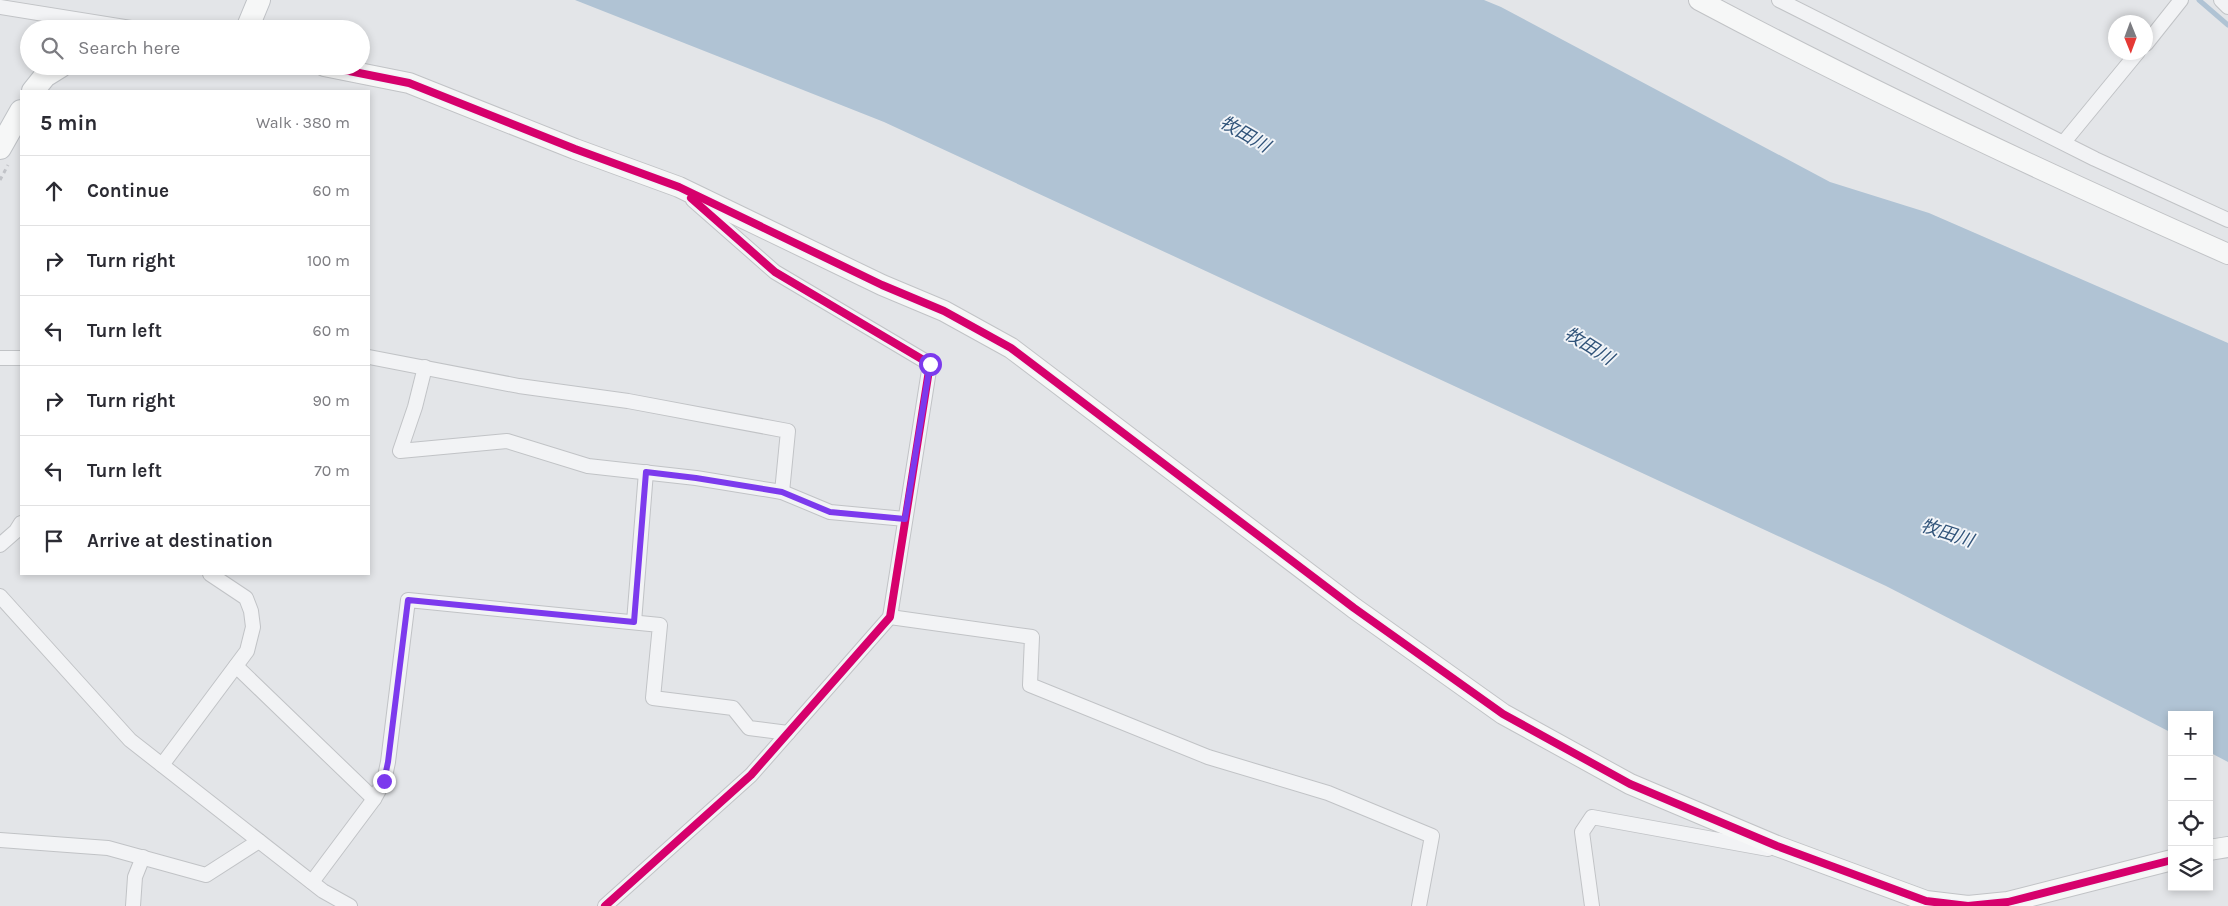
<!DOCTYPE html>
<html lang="en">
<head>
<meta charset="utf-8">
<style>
  :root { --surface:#fff; --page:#f2f2f3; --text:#2b2b33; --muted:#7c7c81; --line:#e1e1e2 }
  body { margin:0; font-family:Karla,"Noto Sans JP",sans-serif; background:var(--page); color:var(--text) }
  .controls { position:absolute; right:15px; bottom:15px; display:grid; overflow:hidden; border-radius:0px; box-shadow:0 2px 8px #0003 }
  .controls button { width:45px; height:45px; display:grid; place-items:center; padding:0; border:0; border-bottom:1px solid var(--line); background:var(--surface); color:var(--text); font:25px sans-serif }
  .compass { position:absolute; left:2108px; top:15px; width:45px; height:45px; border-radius:50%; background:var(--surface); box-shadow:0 2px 8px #0003; rotate:179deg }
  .stop { position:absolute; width:15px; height:15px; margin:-11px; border:4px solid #7c3aed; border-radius:50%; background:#fff }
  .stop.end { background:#7c3aed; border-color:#fff; box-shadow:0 1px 5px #0008 }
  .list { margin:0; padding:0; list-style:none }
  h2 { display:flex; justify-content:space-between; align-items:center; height:65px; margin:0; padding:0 20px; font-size:21px }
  h2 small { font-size:16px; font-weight:400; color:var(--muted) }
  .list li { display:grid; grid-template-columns:32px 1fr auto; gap:15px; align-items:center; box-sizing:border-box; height:70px; padding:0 20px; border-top:1px solid var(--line) }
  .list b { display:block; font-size:19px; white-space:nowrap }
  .list em { font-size:16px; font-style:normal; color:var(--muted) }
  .icon { flex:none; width:28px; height:28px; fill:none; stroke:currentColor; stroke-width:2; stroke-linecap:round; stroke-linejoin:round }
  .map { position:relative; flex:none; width:2228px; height:906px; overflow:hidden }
  .search { position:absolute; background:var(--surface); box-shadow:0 2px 8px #0003; left:20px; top:20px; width:350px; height:55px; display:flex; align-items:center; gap:12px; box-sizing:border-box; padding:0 18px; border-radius:28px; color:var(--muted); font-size:19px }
  .panel { position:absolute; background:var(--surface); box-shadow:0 2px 8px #0003; left:20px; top:90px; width:350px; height:485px; border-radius:0px }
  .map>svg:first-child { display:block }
  .water { fill:#b0c3d4 }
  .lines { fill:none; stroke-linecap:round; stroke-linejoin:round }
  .stream { stroke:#b0c3d4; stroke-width:5 }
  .street-casing { stroke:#c1c3c6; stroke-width:16 }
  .secondary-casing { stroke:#c1c3c6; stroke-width:22 }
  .primary-casing { stroke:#bfc2c6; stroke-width:24 }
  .path { stroke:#c1c3c8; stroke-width:3; stroke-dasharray:4 4; stroke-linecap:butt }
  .street { stroke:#f2f3f5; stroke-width:14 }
  .secondary { stroke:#f6f7f7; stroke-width:20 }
  .primary { stroke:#f6f7f7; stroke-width:22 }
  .cycleway-casing { stroke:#f1f4f8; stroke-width:11 }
  .cycleway { stroke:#d6006c; stroke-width:8 }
  .route { stroke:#7c3aed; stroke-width:6 }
  .labels { text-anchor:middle; stroke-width:4; stroke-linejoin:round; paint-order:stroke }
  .water-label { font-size:18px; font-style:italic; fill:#305379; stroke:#f1f4f8 }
</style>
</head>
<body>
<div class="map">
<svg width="2228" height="906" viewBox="0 0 2228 906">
  <rect width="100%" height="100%" fill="#e3e5e8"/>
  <path class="water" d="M575,0H1484L1501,7L1830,182L1929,213L2228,343V762L2209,752V715H2172V733L1886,586L884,122Z"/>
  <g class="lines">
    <path class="stream" d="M2199,0L2228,25"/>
    <g class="street-casing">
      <g id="street">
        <path d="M1779,0L2095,159L2228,220"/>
        <path d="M2221,0L2228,7"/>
        <path d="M0,7L137,29"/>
        <path d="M2146,44L2181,0"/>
        <path d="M2064,142L2138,52"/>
        <path d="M369,357L519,386L628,401L788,431L782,492"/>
        <path d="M0,358H21"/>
        <path d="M425,367L415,407L400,451L507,441L588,466L696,478L782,492L830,512L905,519"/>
        <path d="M0,545L16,531L21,523"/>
        <path d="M0,596L130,740L323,891L350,906"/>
        <path d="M890,617L1032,637L1030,685L1208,757L1328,793L1432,836L1419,906"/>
        <path d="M634,622L646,472"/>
        <path d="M236,666L374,799"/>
        <path d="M162,765L247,651L253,627L251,611L246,598L210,574"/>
        <path d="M0,840L108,848L206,875L259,841"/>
        <path d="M312,882L374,799L384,781L388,762L408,600L660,625L653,698L733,708L749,728L788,733"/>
        <path d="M133,906L135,877L143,857"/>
        <path d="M605,906L751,775L890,617L930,364L775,272L693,200"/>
        <path d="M1592,906L1582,832L1592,817L1768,849"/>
      </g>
    </g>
    <g class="secondary-casing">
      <g id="secondary">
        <path d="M1699,0C1872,92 2049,175 2228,254"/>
        <path d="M324,66L409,83L575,149L679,187L882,285L944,311L1011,348L1354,608L1503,714L1630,784L1777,846L1926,901L1968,906L2008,902L2172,860"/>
        <path d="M2209,850L2228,847"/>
      </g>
    </g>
    <g class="primary-casing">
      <g id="primary">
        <path d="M247,29L259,0"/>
        <path d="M33,91L45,76L61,66"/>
        <path d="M0,148L21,111"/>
      </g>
    </g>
    <g class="path">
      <path d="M78,71L95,68L244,67L256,70"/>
      <path d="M0,180L8,165"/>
    </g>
    <use href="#street" class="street"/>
    <use href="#secondary" class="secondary"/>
    <use href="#primary" class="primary"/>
    <g class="cycleway-casing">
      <g id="cycleway">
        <path d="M324,66L409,83L575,149L679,187L882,285L944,311L1011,348L1354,608L1503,714L1630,784L1777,846L1926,901L1968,906L2008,902L2172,860"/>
        <path d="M605,906L751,775L890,617L930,364L775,272L691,198"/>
      </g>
    </g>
    <use href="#cycleway" class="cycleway"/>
  </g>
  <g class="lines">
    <path class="route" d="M384,781L388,762L408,600L634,622L646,472L696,478L782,492L830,512L905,519L930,364"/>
  </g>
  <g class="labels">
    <g class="water-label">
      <text transform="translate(1245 134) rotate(30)" y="6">牧田川</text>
      <text transform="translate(1589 346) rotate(32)" y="6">牧田川</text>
      <text transform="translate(1947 533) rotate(18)" y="6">牧田川</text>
    </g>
  </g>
</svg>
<div class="controls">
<button>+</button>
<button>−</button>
<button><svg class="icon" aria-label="locate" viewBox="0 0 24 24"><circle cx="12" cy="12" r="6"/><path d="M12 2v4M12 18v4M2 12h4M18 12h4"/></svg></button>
<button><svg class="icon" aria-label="layers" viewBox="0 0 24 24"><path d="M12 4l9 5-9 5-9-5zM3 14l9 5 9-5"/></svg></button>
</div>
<svg class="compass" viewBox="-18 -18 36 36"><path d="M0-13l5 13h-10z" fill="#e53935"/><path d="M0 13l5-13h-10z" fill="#7c7c81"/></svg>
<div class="stop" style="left:930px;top:364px"></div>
<div class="stop end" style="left:384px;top:781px"></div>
<div class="search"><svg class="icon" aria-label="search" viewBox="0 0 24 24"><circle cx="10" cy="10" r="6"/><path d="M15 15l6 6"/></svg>Search here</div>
<section class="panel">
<h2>5 min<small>Walk · 380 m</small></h2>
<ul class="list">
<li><svg class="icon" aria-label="ahead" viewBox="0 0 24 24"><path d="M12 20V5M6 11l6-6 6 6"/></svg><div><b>Continue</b></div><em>60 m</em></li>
<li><svg class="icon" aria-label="right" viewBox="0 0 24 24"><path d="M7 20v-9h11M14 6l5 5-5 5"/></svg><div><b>Turn right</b></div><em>100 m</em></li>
<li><svg class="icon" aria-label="left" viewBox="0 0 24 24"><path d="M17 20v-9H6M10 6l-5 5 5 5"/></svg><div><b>Turn left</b></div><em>60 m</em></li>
<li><svg class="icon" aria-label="right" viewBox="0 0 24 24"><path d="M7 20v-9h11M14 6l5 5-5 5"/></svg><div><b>Turn right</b></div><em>90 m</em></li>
<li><svg class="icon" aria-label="left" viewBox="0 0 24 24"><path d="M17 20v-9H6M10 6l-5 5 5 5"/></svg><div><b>Turn left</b></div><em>70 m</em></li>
<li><svg class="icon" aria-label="arrive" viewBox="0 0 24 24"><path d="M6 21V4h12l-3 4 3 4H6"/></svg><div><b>Arrive at destination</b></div></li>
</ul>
</section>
</div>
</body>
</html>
